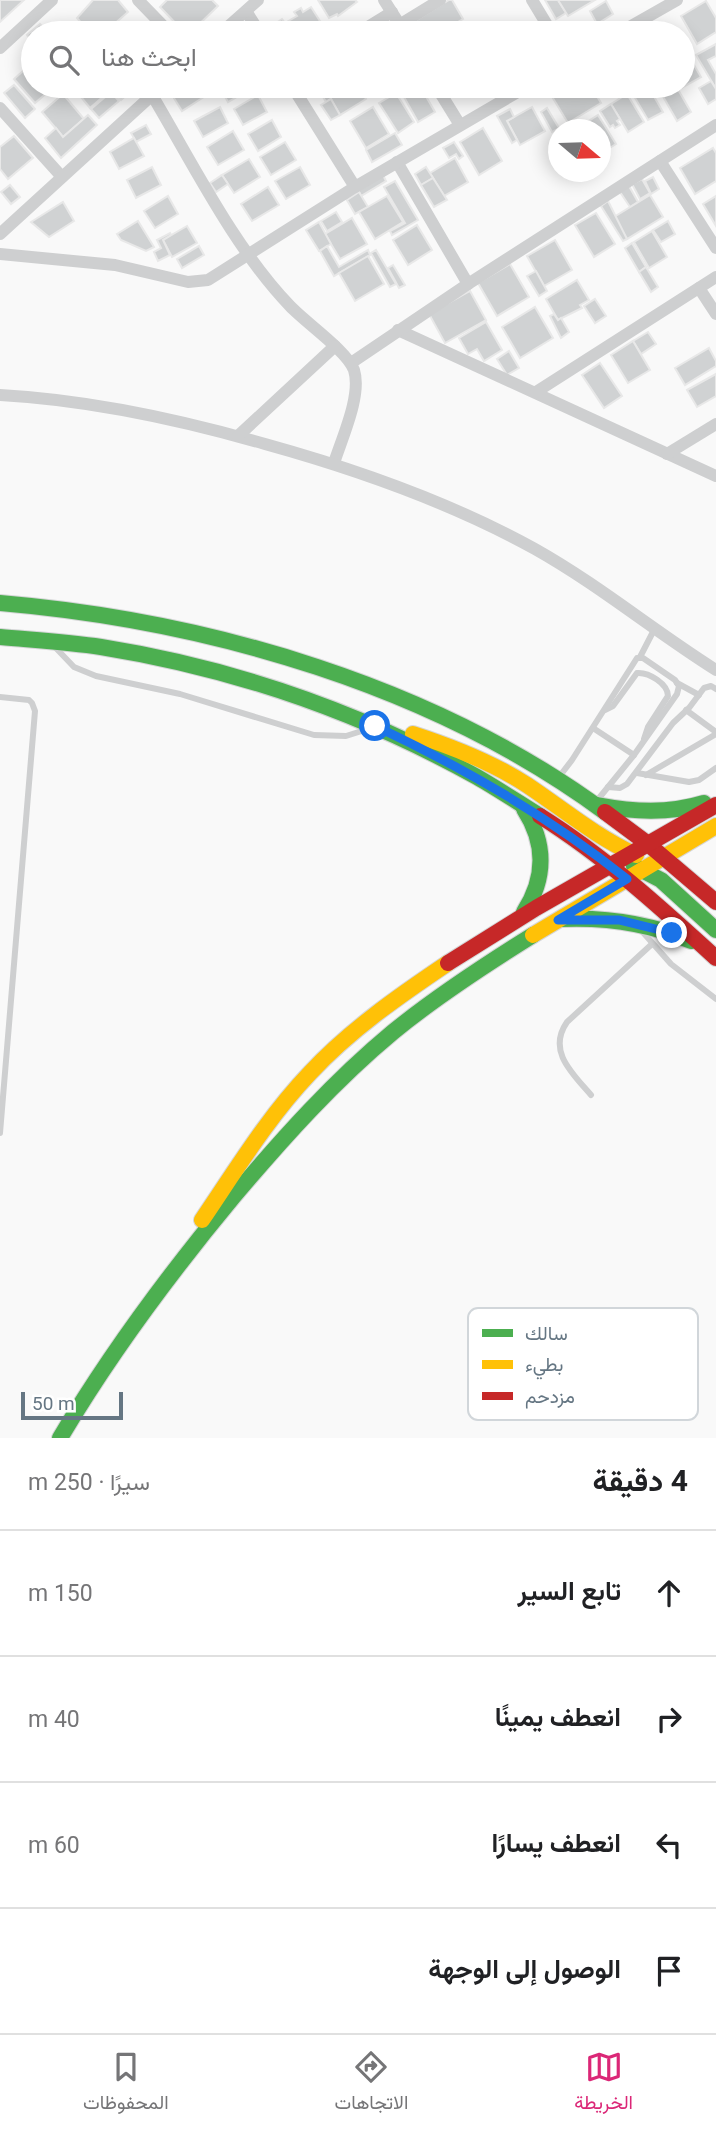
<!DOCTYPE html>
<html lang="ar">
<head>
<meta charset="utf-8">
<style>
  :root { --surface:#fff; --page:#f2f2f2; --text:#202124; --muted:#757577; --line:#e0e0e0; --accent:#db2777 }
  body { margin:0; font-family:Roboto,Vazirmatn,sans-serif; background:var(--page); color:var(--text); direction:rtl }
  .compass { position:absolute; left:548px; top:119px; width:63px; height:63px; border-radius:50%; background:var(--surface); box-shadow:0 4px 18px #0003; rotate:109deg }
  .scale { position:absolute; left:21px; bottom:18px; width:102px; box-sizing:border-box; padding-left:7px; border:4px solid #657683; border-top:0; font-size:19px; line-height:24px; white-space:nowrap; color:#657683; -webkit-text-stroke:5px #fff; paint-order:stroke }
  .stop { position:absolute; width:21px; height:21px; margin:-16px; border:5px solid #1a73e8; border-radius:50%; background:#fff }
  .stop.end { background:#1a73e8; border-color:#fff; box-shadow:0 2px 7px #0008 }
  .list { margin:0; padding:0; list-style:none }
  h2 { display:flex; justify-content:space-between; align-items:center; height:91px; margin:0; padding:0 28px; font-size:30px }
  h2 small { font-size:23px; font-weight:400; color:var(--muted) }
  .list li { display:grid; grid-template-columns:46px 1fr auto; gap:21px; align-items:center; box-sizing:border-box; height:126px; padding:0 28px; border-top:2px solid var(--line) }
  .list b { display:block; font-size:26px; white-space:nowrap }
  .list em { font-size:23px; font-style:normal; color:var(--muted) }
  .icon { flex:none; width:38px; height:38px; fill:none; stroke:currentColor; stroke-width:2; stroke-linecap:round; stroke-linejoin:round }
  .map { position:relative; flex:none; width:716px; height:1438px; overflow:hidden; direction:ltr }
  .search { position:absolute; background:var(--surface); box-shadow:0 4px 18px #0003; left:21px; right:21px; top:21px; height:77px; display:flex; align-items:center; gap:18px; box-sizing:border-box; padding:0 24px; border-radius:38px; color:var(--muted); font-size:26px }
  .sheet { height:595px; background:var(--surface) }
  nav { display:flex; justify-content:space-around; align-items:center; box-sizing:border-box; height:98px; border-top:2px solid var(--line); background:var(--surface); font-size:19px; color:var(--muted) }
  nav a { display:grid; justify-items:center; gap:4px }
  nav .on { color:var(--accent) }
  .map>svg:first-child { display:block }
  .building { fill:#d0d2d3; stroke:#e8e8e8; stroke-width:2 }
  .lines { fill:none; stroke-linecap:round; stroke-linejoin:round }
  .fast-casing { stroke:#d5d6d7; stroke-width:18 }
  .slow-casing { stroke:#d5d6d7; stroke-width:18 }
  .jam-casing { stroke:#d5d6d7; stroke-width:18 }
  .lane { stroke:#cecfd0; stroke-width:6 }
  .street { stroke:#cecfd0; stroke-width:12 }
  .fast { stroke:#4caf50; stroke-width:16 }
  .slow { stroke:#ffc107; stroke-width:16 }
  .jam { stroke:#c62828; stroke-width:16 }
  .route { stroke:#1a73e8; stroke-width:9 }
  .key { fill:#fff; stroke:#d1d6da; stroke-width:2 }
  .key-label { font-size:19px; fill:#657683 }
</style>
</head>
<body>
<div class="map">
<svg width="716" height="1438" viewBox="0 0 716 1438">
  <rect width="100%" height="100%" fill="#f9f9f9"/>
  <g class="building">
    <path d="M0,0H24L0,22Z"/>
    <path d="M93,0H118L128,12L104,33H90L77,18Z"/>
    <path d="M167,0H212L218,6L190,33H185L160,7Z"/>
    <path d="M318,0H355L357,2L338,16L337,14L329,18Z"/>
    <path d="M449,0H452L463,19L439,33H428L426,30L422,32L415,21Z"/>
    <path d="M545,0H558L566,13L556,19Z"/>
    <path d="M558,0H595L568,16Z"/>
    <path d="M606,1L613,14L597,24L590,11Z"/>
    <path d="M706,1L716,18V32L697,44L681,16Z"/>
    <path d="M311,7L325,29L318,33H291L285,23L297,16L294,12L301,8L303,12Z"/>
    <path d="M282,19L285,23L291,33H277L272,26Z"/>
    <path d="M40,24L47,32L33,33V43L27,35Z"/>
    <path d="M716,44V56L708,60L716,74V89L696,55Z"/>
    <path d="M690,58L701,77L683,87V62Z"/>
    <path d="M33,62V86H55L35,103L14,79Z"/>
    <path d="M711,81L716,89V99L708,104L699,88Z"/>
    <path d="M14,85L35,109L25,118L4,93Z"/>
    <path d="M72,86H111L113,88L90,108Z"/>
    <path d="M117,86H130L133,89L121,100L112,90Z"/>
    <path d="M177,86L182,88L206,86L210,93L182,111L172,95L176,93L173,88Z"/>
    <path d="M219,86H250L252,88L228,102Z"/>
    <path d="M324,86H358L366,99L340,115L331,99L326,102L322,95L327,92Z"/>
    <path d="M403,86H420L435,112L418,122L399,88Z"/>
    <path d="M555,86H591L601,103L568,123L548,90Z"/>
    <path d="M640,86H648L663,112L648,120L631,91Z"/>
    <path d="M657,86H676L691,112L677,121Z"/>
    <path d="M111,92L119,101L99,118L91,109Z"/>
    <path d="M396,93L414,122L398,133L379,103Z"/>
    <path d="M63,94L84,119L63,137L42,112Z"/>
    <path d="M627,94L644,122L628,132L611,104Z"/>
    <path d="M258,95L267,112L243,125L234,109Z"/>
    <path d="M331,99L340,115L331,120L321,105Z"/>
    <path d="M611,104L620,119L617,121L620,125L615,128L613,125L610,127L600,111Z"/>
    <path d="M220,107L228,123L203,137L194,121Z"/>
    <path d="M373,107L389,134L366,148L350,121Z"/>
    <path d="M532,107L545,131L520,145L507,121Z"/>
    <path d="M547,108L559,128L552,132L541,112Z"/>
    <path d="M510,109L514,117L507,121L517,140L512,143L497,116Z"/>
    <path d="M88,115L97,125L61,158L45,138L56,128L63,137Z"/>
    <path d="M598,115L616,144L600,154V130H575Z"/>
    <path d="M272,120L281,137L258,151L248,134Z"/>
    <path d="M146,125L151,134L136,142L131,133Z"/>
    <path d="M483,128L502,161L479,175L460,142Z"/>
    <path d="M233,131L244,150L218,165L207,147Z"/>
    <path d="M395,133L402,145L372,162L366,150Z"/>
    <path d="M14,136L33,158L8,179L0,169V147Z"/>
    <path d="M134,138L144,156L119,169L110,152Z"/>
    <path d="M285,142L296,160L271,175L260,157Z"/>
    <path d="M454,142L463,156L459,159L456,154L449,158L443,148Z"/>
    <path d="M713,148L716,153V181L695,194L680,168Z"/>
    <path d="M455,158L468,182L444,196L430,173Z"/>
    <path d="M249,159L260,177L234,193L222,175Z"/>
    <path d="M152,167L161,185L136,198L127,180Z"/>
    <path d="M300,167L310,185L286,199L275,181Z"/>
    <path d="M426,167L433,178L421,185L415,174Z"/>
    <path d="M222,175L228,184L216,192L210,183Z"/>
    <path d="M383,175L386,181L361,196L359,192L347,200L345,197Z"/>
    <path d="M653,177L659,189L651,194L645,181Z"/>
    <path d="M433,178L447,200L434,207L421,185Z"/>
    <path d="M642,179L650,193L640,199L632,184Z"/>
    <path d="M395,181L418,220L392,235L390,231L405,223L384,187Z"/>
    <path d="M10,185L20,197L11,204L1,192Z"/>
    <path d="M629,186L638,202L630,207L620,192Z"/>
    <path d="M268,187L279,205L252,221L241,204Z"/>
    <path d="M359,192L368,207L355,214L347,200Z"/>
    <path d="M650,195L663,217L627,239L614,217Z"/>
    <path d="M168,196L178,214L155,228L144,211Z"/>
    <path d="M387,196L403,222L375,239L359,212Z"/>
    <path d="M716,196V226L703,204Z"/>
    <path d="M608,201L627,239L623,241L601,206Z"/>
    <path d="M63,202L74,221L49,237L31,222Z"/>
    <path d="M336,212L342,222L327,231L321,221Z"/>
    <path d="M596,213L615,244L594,257L575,225Z"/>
    <path d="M352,218L367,244L340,259L325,234Z"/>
    <path d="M138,221L154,247L146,251L121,240L117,234Z"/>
    <path d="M668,221L675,234L661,242L653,230Z"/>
    <path d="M319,222L331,244L319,251L306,230Z"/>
    <path d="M417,225L432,250L408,265L393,240Z"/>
    <path d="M187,226L197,243L172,257L163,240Z"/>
    <path d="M652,231L667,257L649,268L634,242Z"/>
    <path d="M170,233L171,235L163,240L170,255L158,261L154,252L161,248L157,240Z"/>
    <path d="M555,240L572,270L544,286L527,256Z"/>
    <path d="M632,243L646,267L639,272L625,248Z"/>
    <path d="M199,246L204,255L182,268L177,259Z"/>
    <path d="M327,246L339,267L368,250L370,255L334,276L320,251Z"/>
    <path d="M376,250L396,284L390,287L371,253Z"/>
    <path d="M368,256L384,284L355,301L339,273Z"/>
    <path d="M510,264L529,297L497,316L478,283Z"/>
    <path d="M393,265L405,285L399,288L388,268Z"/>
    <path d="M646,267L658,287L651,292L639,272Z"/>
    <path d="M536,271L547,291L539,296L527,276Z"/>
    <path d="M577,280L589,300L580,305L582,308L558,320L546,299Z"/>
    <path d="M470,291L486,320L445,343L429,314Z"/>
    <path d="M595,299L606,316L595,323L584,306Z"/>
    <path d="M535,307L553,338L520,358L502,327Z"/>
    <path d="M554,314L558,320L561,318L569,332L561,338L550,316Z"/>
    <path d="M486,322L502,350L484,361L477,349L468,354L459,338Z"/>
    <path d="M648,332L656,344L641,354L633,341Z"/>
    <path d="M633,341L650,370L628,383L611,355Z"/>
    <path d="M709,348L716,361V366L685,385L675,368Z"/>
    <path d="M509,351L519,368L507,375L497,359Z"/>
    <path d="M600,363L622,396L604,408L582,375Z"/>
    <path d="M716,374V396L697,407L687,390Z"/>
  </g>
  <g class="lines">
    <g class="fast-casing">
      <g id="fast">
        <path d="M0,603C210,621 434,686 605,812"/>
        <path d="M0,637C33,640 68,642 101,647C232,668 360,712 477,777C498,789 519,803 540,816"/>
        <path d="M597,805C634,812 668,814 704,803"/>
        <path d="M524,809C546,843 546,878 524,912"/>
        <path d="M634,866L661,880L716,930"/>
        <path d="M561,919C607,917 649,923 691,941"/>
        <path d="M60,1438C111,1352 170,1273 234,1196C283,1138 334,1081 393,1032C437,996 485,965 533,935"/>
      </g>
    </g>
    <g class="slow-casing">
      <g id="slow">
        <path d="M413,734C453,747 492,762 527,785C563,809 596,837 636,855"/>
        <path d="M533,935L716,826"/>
        <path d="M202,1220C236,1170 268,1117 310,1073C350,1030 399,996 448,963"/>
      </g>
    </g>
    <g class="jam-casing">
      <g id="jam">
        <path d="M605,812L648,844L716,902"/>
        <path d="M540,816C604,856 660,907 716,958"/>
        <path d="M448,963L536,908L716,805"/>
      </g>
    </g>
    <g class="lane">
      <path d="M53,645L74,667L96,676L180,694L314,735L346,736L368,729"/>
      <path d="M640,657L655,628"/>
      <path d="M677,683L699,695"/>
      <path d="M0,697L29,700L32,703L35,711L0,1133"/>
      <path d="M605,710L613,706L637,673C649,672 668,684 668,696L648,727L644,739"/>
      <path d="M686,710L716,732"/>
      <path d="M593,728L634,755"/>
      <path d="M637,773L689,782L699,780L716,768"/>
      <path d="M646,775L716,734"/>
      <path d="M559,777L572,760L637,658H643L675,680L679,686L677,694L634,755L595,803"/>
      <path d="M608,787L620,788L627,784L673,723L689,708L704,688L711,686L716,689"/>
      <path d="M640,929L671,964L716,999"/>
      <path d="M591,1095C572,1073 547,1051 567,1022L652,944"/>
    </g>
    <g class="street">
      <path d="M138,0L170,33"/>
      <path d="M384,0L405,33"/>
      <path d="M532,0L552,33"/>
      <path d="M246,11L260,33"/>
      <path d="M399,25L440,0"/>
      <path d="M221,33L258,0"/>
      <path d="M358,33L392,12"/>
      <path d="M619,33L677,0"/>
      <path d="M0,48L52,0"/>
      <path d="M292,86L355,187"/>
      <path d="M436,86L460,125"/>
      <path d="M152,95C193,164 235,249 290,306C306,323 347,351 354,370C362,395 342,438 334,463"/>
      <path d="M0,108L62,177"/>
      <path d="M660,161L716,248"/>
      <path d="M397,162L468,284"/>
      <path d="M0,234L162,86"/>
      <path d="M0,254L115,265L188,282L208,280L355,187L528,86"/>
      <path d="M699,288L716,314"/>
      <path d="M398,330L716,476"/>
      <path d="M351,363L468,284L716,125"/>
      <path d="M536,392L716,277"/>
      <path d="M0,395C91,400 178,419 265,444C359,470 450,502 535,549C599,585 654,631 716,670"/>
      <path d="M238,436L335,346"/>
      <path d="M667,454L716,424"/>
    </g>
    <use href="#fast" class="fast"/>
    <use href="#slow" class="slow"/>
    <use href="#jam" class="jam"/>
  </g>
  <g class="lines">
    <path class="route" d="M375,726C464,768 550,817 627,879L558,920H619L672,933"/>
  </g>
  <rect x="468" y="1308" width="230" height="112" rx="10" class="key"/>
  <rect x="482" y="1329" width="31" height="8" fill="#4caf50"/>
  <rect x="482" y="1360" width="31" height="9" fill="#ffc107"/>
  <rect x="482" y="1392" width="31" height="8" fill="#c62828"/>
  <g class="key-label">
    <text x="525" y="1340">سالك</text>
    <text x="525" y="1371">بطيء</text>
    <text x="525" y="1403">مزدحم</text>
  </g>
</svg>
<svg class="compass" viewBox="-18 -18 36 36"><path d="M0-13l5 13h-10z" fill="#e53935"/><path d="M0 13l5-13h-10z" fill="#757577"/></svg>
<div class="scale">50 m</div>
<div class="stop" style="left:375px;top:726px"></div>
<div class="stop end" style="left:672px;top:933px"></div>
<div class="search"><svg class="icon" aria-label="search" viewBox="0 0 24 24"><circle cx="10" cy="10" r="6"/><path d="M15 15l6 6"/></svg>ابحث هنا</div>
</div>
<section class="sheet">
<h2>4 دقيقة<small>سيرًا · 250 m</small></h2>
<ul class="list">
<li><svg class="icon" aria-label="ahead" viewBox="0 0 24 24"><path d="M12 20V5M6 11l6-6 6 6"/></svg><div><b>تابع السير</b></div><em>150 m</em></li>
<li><svg class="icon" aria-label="right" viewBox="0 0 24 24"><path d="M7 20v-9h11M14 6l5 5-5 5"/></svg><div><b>انعطف يمينًا</b></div><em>40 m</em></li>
<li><svg class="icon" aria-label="left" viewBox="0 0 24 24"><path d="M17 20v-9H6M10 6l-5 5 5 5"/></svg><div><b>انعطف يسارًا</b></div><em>60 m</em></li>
<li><svg class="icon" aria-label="arrive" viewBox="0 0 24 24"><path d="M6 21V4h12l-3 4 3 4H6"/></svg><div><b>الوصول إلى الوجهة</b></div></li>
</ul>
</section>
<nav>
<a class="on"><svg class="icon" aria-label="map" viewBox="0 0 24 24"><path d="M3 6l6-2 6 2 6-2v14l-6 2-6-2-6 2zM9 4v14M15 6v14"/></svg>الخريطة</a>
<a><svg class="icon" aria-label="directions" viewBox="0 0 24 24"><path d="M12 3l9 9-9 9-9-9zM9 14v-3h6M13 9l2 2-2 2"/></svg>الاتجاهات</a>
<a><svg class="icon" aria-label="saved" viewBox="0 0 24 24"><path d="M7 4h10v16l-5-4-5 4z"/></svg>المحفوظات</a>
</nav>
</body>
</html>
